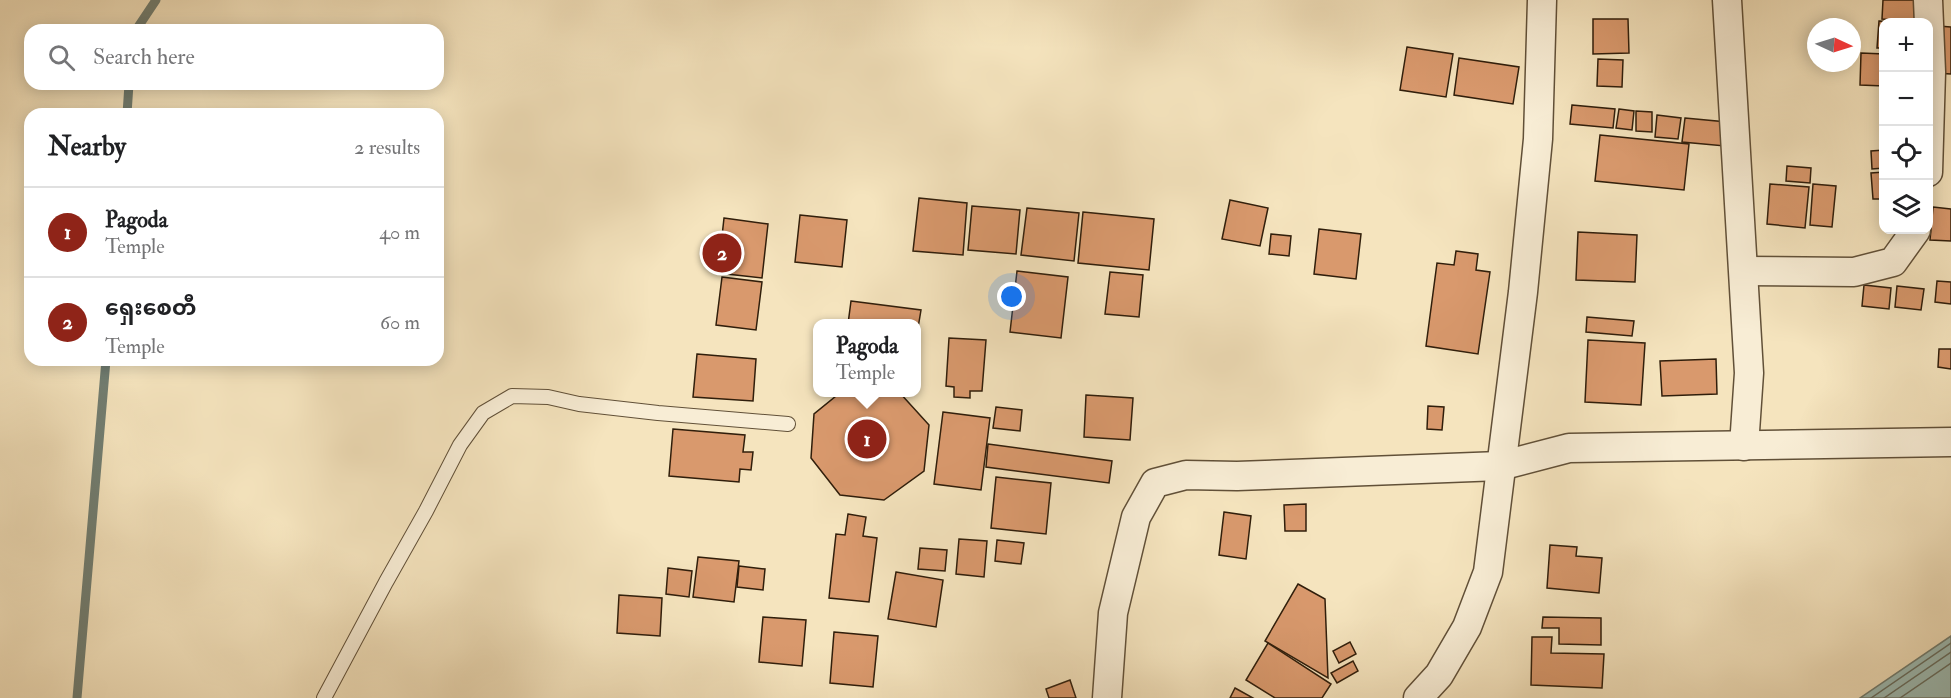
<!DOCTYPE html>
<html lang="en">
<head>
<meta charset="utf-8">
<style>
  :root { --surface:#fff; --page:#f2f2f2; --text:#202124; --muted:#757577; --line:#e0e0e0; --accent:#8f2418 }
  body { margin:0; font-family:"IM FELL Double Pica","Noto Sans Myanmar",serif; background:var(--page); color:var(--text) }
  .controls { position:absolute; right:18px; top:18px; display:grid; overflow:hidden; border-radius:12px; box-shadow:0 3px 15px #0003 }
  .controls button { width:54px; height:54px; display:grid; place-items:center; padding:0; border:0; border-bottom:2px solid var(--line); background:var(--surface); color:var(--text); font:30px sans-serif }
  .compass { position:absolute; left:1807px; top:18px; width:54px; height:54px; border-radius:50%; background:var(--surface); box-shadow:0 3px 15px #0003; rotate:94deg }
  .you { position:absolute; left:1012px; top:297px; width:21px; height:21px; margin:-15px; border:4px solid #fff; border-radius:50%; background:#1a73e8; box-shadow:0 0 0 9px #1a73e833 }
  .badge { display:grid; place-items:center; width:39px; height:39px; border-radius:50%; background:var(--accent); color:#fff; font-size:20px; font-weight:700 }
  .pin { position:absolute; translate:-50% -50%; border:3px solid #fff; box-shadow:0 2px 6px #0006 }
  .popup { position:absolute; left:813px; top:319px; width:108px; height:78px; box-sizing:border-box; display:grid; place-content:center; border-radius:12px; background:var(--surface); filter:drop-shadow(0 2px 4px #0005); font-size:20px; white-space:nowrap; color:var(--muted) }
  .popup b { font-size:22px; color:var(--text) }
  .popup::after { content:''; position:absolute; left:50%; top:100%; margin-left:-12px; border:12px solid transparent; border-top-color:var(--surface) }
  .list { margin:0; padding:0; list-style:none }
  h2 { display:flex; justify-content:space-between; align-items:center; height:78px; margin:0; padding:0 24px; font-size:26px }
  h2 small { font-size:20px; font-weight:400; color:var(--muted) }
  .list li { display:grid; grid-template-columns:39px 1fr auto; gap:18px; align-items:center; box-sizing:border-box; height:90px; padding:0 24px; border-top:2px solid var(--line) }
  .list b { display:block; font-size:22px; white-space:nowrap }
  .list p { margin:0; font-size:20px; white-space:nowrap; color:var(--muted) }
  .list em { font-size:20px; font-style:normal; color:var(--muted) }
  .icon { flex:none; width:33px; height:33px; fill:none; stroke:currentColor; stroke-width:2; stroke-linecap:round; stroke-linejoin:round }
  .map { position:relative; flex:none; width:1951px; height:698px; overflow:hidden }
  .search { position:absolute; background:var(--surface); box-shadow:0 3px 15px #0003; left:24px; top:24px; width:420px; height:66px; display:flex; align-items:center; gap:15px; box-sizing:border-box; padding:0 21px; border-radius:18px; color:var(--muted); font-size:22px }
  .panel { position:absolute; background:var(--surface); box-shadow:0 3px 15px #0003; left:24px; top:108px; width:420px; height:258px; border-radius:18px }
  .map>svg:first-child { display:block }
  .water { fill:#9dbeb7; stroke:#717e72; stroke-width:1.5 }
  .lines { fill:none; stroke-linecap:round; stroke-linejoin:round }
  .shore { stroke:#666e61; stroke-width:1.5 }
  .stream { stroke:#717e72; stroke-width:9 }
  .building { fill:#d9996d; stroke:#301e0b; stroke-width:1.5 }
  .lane-casing { stroke:#615038; stroke-width:16 }
  .street-casing { stroke:#615038; stroke-width:31 }
  .lane { stroke:#f8edd5; stroke-width:14 }
  .street { stroke:#f8edd5; stroke-width:28 }
</style>
</head>
<body>
<div class="map">
<svg width="1951" height="698" viewBox="0 0 1951 698">
  <rect width="100%" height="100%" fill="#f5e4be"/>
  <filter id="stains"><feTurbulence type="fractalNoise" baseFrequency=".00333" numOctaves="4"/><feColorMatrix values="0 0 0 0 .2 0 0 0 0 .09 0 0 0 0 .02 0 0 0 .5 -.17"/></filter>
  <radialGradient id="worn" r=".72"><stop offset=".6" stop-color="#630" stop-opacity="0"/><stop offset="1" stop-color="#630" stop-opacity=".3"/></radialGradient>
  <path class="water" d="M1951,636V698H1860Z"/>
  <g class="lines">
    <g class="shore">
      <path d="M1871,698L1951,643"/>
      <path d="M1884,698L1951,652"/>
      <path d="M1900,698L1951,663"/>
    </g>
    <g class="stream">
      <path d="M136,30L156,0"/>
      <path d="M127,114L129,84"/>
      <path d="M77,698L106,360"/>
    </g>
  </g>
  <g class="building">
    <path d="M1883,0H1919L1917,22L1882,19Z"/>
    <path d="M1593,19H1628L1629,53L1593,54Z"/>
    <path d="M1879,21L1895,22H1884V48H1877Z"/>
    <path d="M1938,26L1951,27V74L1935,73Z"/>
    <path d="M1407,47L1453,54L1446,97L1400,90Z"/>
    <path d="M1861,53L1884,54V86L1860,85Z"/>
    <path d="M1459,58L1519,67L1513,104L1454,95Z"/>
    <path d="M1598,59L1623,60L1622,87L1597,86Z"/>
    <path d="M1572,105L1615,109L1613,128L1570,124Z"/>
    <path d="M1619,109L1634,111L1632,130L1616,128Z"/>
    <path d="M1636,111L1652,112V132L1636,131Z"/>
    <path d="M1657,115L1681,118L1678,139L1655,137Z"/>
    <path d="M1685,118L1727,122L1725,146L1682,142Z"/>
    <path d="M1600,135L1689,144L1684,190L1595,181Z"/>
    <path d="M1884,150V168L1872,169L1871,151Z"/>
    <path d="M1787,166L1811,168L1810,183L1786,181Z"/>
    <path d="M1884,172V199H1873L1871,173Z"/>
    <path d="M1770,184L1809,187L1805,228L1767,224Z"/>
    <path d="M1813,184L1836,186L1832,227L1810,225Z"/>
    <path d="M919,198L967,203L963,255L913,251Z"/>
    <path d="M1230,200L1268,208L1260,246L1222,239Z"/>
    <path d="M972,206L1020,210L1016,254L968,250Z"/>
    <path d="M1933,207L1951,209V241L1930,240Z"/>
    <path d="M1027,208L1079,213L1074,261L1021,255Z"/>
    <path d="M1083,212L1154,219L1149,270L1078,263Z"/>
    <path d="M800,215L847,220L842,267L795,262Z"/>
    <path d="M724,218L768,224L762,278L718,273Z"/>
    <path d="M1319,229L1361,234L1356,279L1314,274Z"/>
    <path d="M1578,232L1637,235L1635,282L1576,280Z"/>
    <path d="M1271,234L1291,236L1289,256L1269,254Z"/>
    <path d="M1456,251L1478,254L1476,270L1490,272L1478,354L1426,346L1437,263L1454,265Z"/>
    <path d="M1017,271L1068,277L1061,338L1010,332Z"/>
    <path d="M1110,272L1143,275L1139,317L1105,314Z"/>
    <path d="M722,277L762,282L756,330L716,325Z"/>
    <path d="M1937,281L1951,282V304L1935,302Z"/>
    <path d="M1864,285L1891,288L1889,309L1862,306Z"/>
    <path d="M1897,286L1924,289L1921,310L1895,307Z"/>
    <path d="M851,301L921,310L916,340V324H848Z"/>
    <path d="M1587,317L1634,321L1632,336L1586,332Z"/>
    <path d="M949,338L986,340L982,391H970V398L954,397V387L946,386Z"/>
    <path d="M1588,340L1645,343L1641,405L1585,402Z"/>
    <path d="M1939,349H1951V369L1938,367Z"/>
    <path d="M697,354L756,359L753,401L693,397Z"/>
    <path d="M1716,359L1717,394L1662,396L1660,361Z"/>
    <path d="M841,392H899L929,425L924,471L884,500L840,495L811,458L814,414Z"/>
    <path d="M1086,395L1133,398L1130,440L1084,437Z"/>
    <path d="M1428,406L1444,407L1442,430L1427,429Z"/>
    <path d="M996,407L1022,410L1020,431L993,428Z"/>
    <path d="M943,412L990,418L981,490L934,484Z"/>
    <path d="M673,429L745,435L743,452H753L751,470L740,469L739,482L669,476Z"/>
    <path d="M988,444L1112,461L1109,483L986,467Z"/>
    <path d="M996,477L1051,483L1046,534L991,528Z"/>
    <path d="M1306,504V531H1285L1284,505Z"/>
    <path d="M1224,512L1251,516L1246,559L1219,555Z"/>
    <path d="M848,514L866,517L863,536L877,538L869,602L829,598L836,534L845,535Z"/>
    <path d="M959,539L987,541L984,577L956,574Z"/>
    <path d="M997,540L1024,543L1021,564L995,561Z"/>
    <path d="M1550,545L1577,547L1576,556L1602,558L1599,593L1547,588Z"/>
    <path d="M920,548L947,550L945,571L918,569Z"/>
    <path d="M698,557L739,561L734,602L693,597Z"/>
    <path d="M739,566L765,569L763,590L737,587Z"/>
    <path d="M668,568L692,571L689,597L666,594Z"/>
    <path d="M896,572L943,580L936,627L888,619Z"/>
    <path d="M1298,584L1325,599L1328,678L1265,641Z"/>
    <path d="M619,595L662,598L660,636L617,633Z"/>
    <path d="M763,617L806,620L802,666L759,662Z"/>
    <path d="M1543,617L1601,618V645L1559,644V628H1542Z"/>
    <path d="M834,632L878,636L873,687L830,683Z"/>
    <path d="M1532,637H1552L1551,653L1604,654L1602,688L1531,685Z"/>
    <path d="M1350,642L1356,654L1339,663L1333,651Z"/>
    <path d="M1268,643L1331,684L1322,698H1275L1246,680Z"/>
    <path d="M1353,661L1358,671L1337,683L1331,673Z"/>
    <path d="M1070,680L1076,698H1049L1046,689Z"/>
    <path d="M1235,688L1253,698H1230Z"/>
  </g>
  <g class="lines">
    <g class="lane-casing">
      <path id="lane" d="M324,698L386,582L426,511L460,445L483,413L512,396L548,397L579,404L658,413L788,424"/>
    </g>
    <g class="street-casing">
      <g id="street">
        <path d="M1727,0L1749,373L1744,446"/>
        <path d="M1928,0L1931,72L1928,172"/>
        <path d="M1744,271L1854,272L1893,262L1916,230"/>
        <path d="M1107,698L1113,613L1136,517L1155,483L1186,475L1237,476L1500,466L1569,448L1951,442"/>
        <path d="M1418,698L1439,675L1467,627L1488,572L1523,292L1538,139L1542,0"/>
      </g>
    </g>
    <use href="#lane" class="lane"/>
    <use href="#street" class="street"/>
  </g>
  <rect width="100%" height="100%" filter="url(#stains)"/>
  <rect width="100%" height="100%" fill="url(#worn)"/>
</svg>
<div class="controls">
<button>+</button>
<button>−</button>
<button><svg class="icon" aria-label="locate" viewBox="0 0 24 24"><circle cx="12" cy="12" r="6"/><path d="M12 2v4M12 18v4M2 12h4M18 12h4"/></svg></button>
<button><svg class="icon" aria-label="layers" viewBox="0 0 24 24"><path d="M12 4l9 5-9 5-9-5zM3 14l9 5 9-5"/></svg></button>
</div>
<svg class="compass" viewBox="-18 -18 36 36"><path d="M0-13l5 13h-10z" fill="#e53935"/><path d="M0 13l5-13h-10z" fill="#757577"/></svg>
<div class="you"></div>
<div class="pin badge" style="left:867px;top:439px">1</div>
<div class="popup"><b>Pagoda</b>Temple</div>
<div class="pin badge" style="left:722px;top:253px">2</div>
<div class="search"><svg class="icon" aria-label="search" viewBox="0 0 24 24"><circle cx="10" cy="10" r="6"/><path d="M15 15l6 6"/></svg>Search here</div>
<section class="panel">
<h2>Nearby<small>2 results</small></h2>
<ul class="list">
<li><span class="badge">1</span><div><b>Pagoda</b><p>Temple</p></div><em>40 m</em></li>
<li><span class="badge">2</span><div><b>ရှေးစေတီ</b><p>Temple</p></div><em>60 m</em></li>
</ul>
</section>
</div>
</body>
</html>
